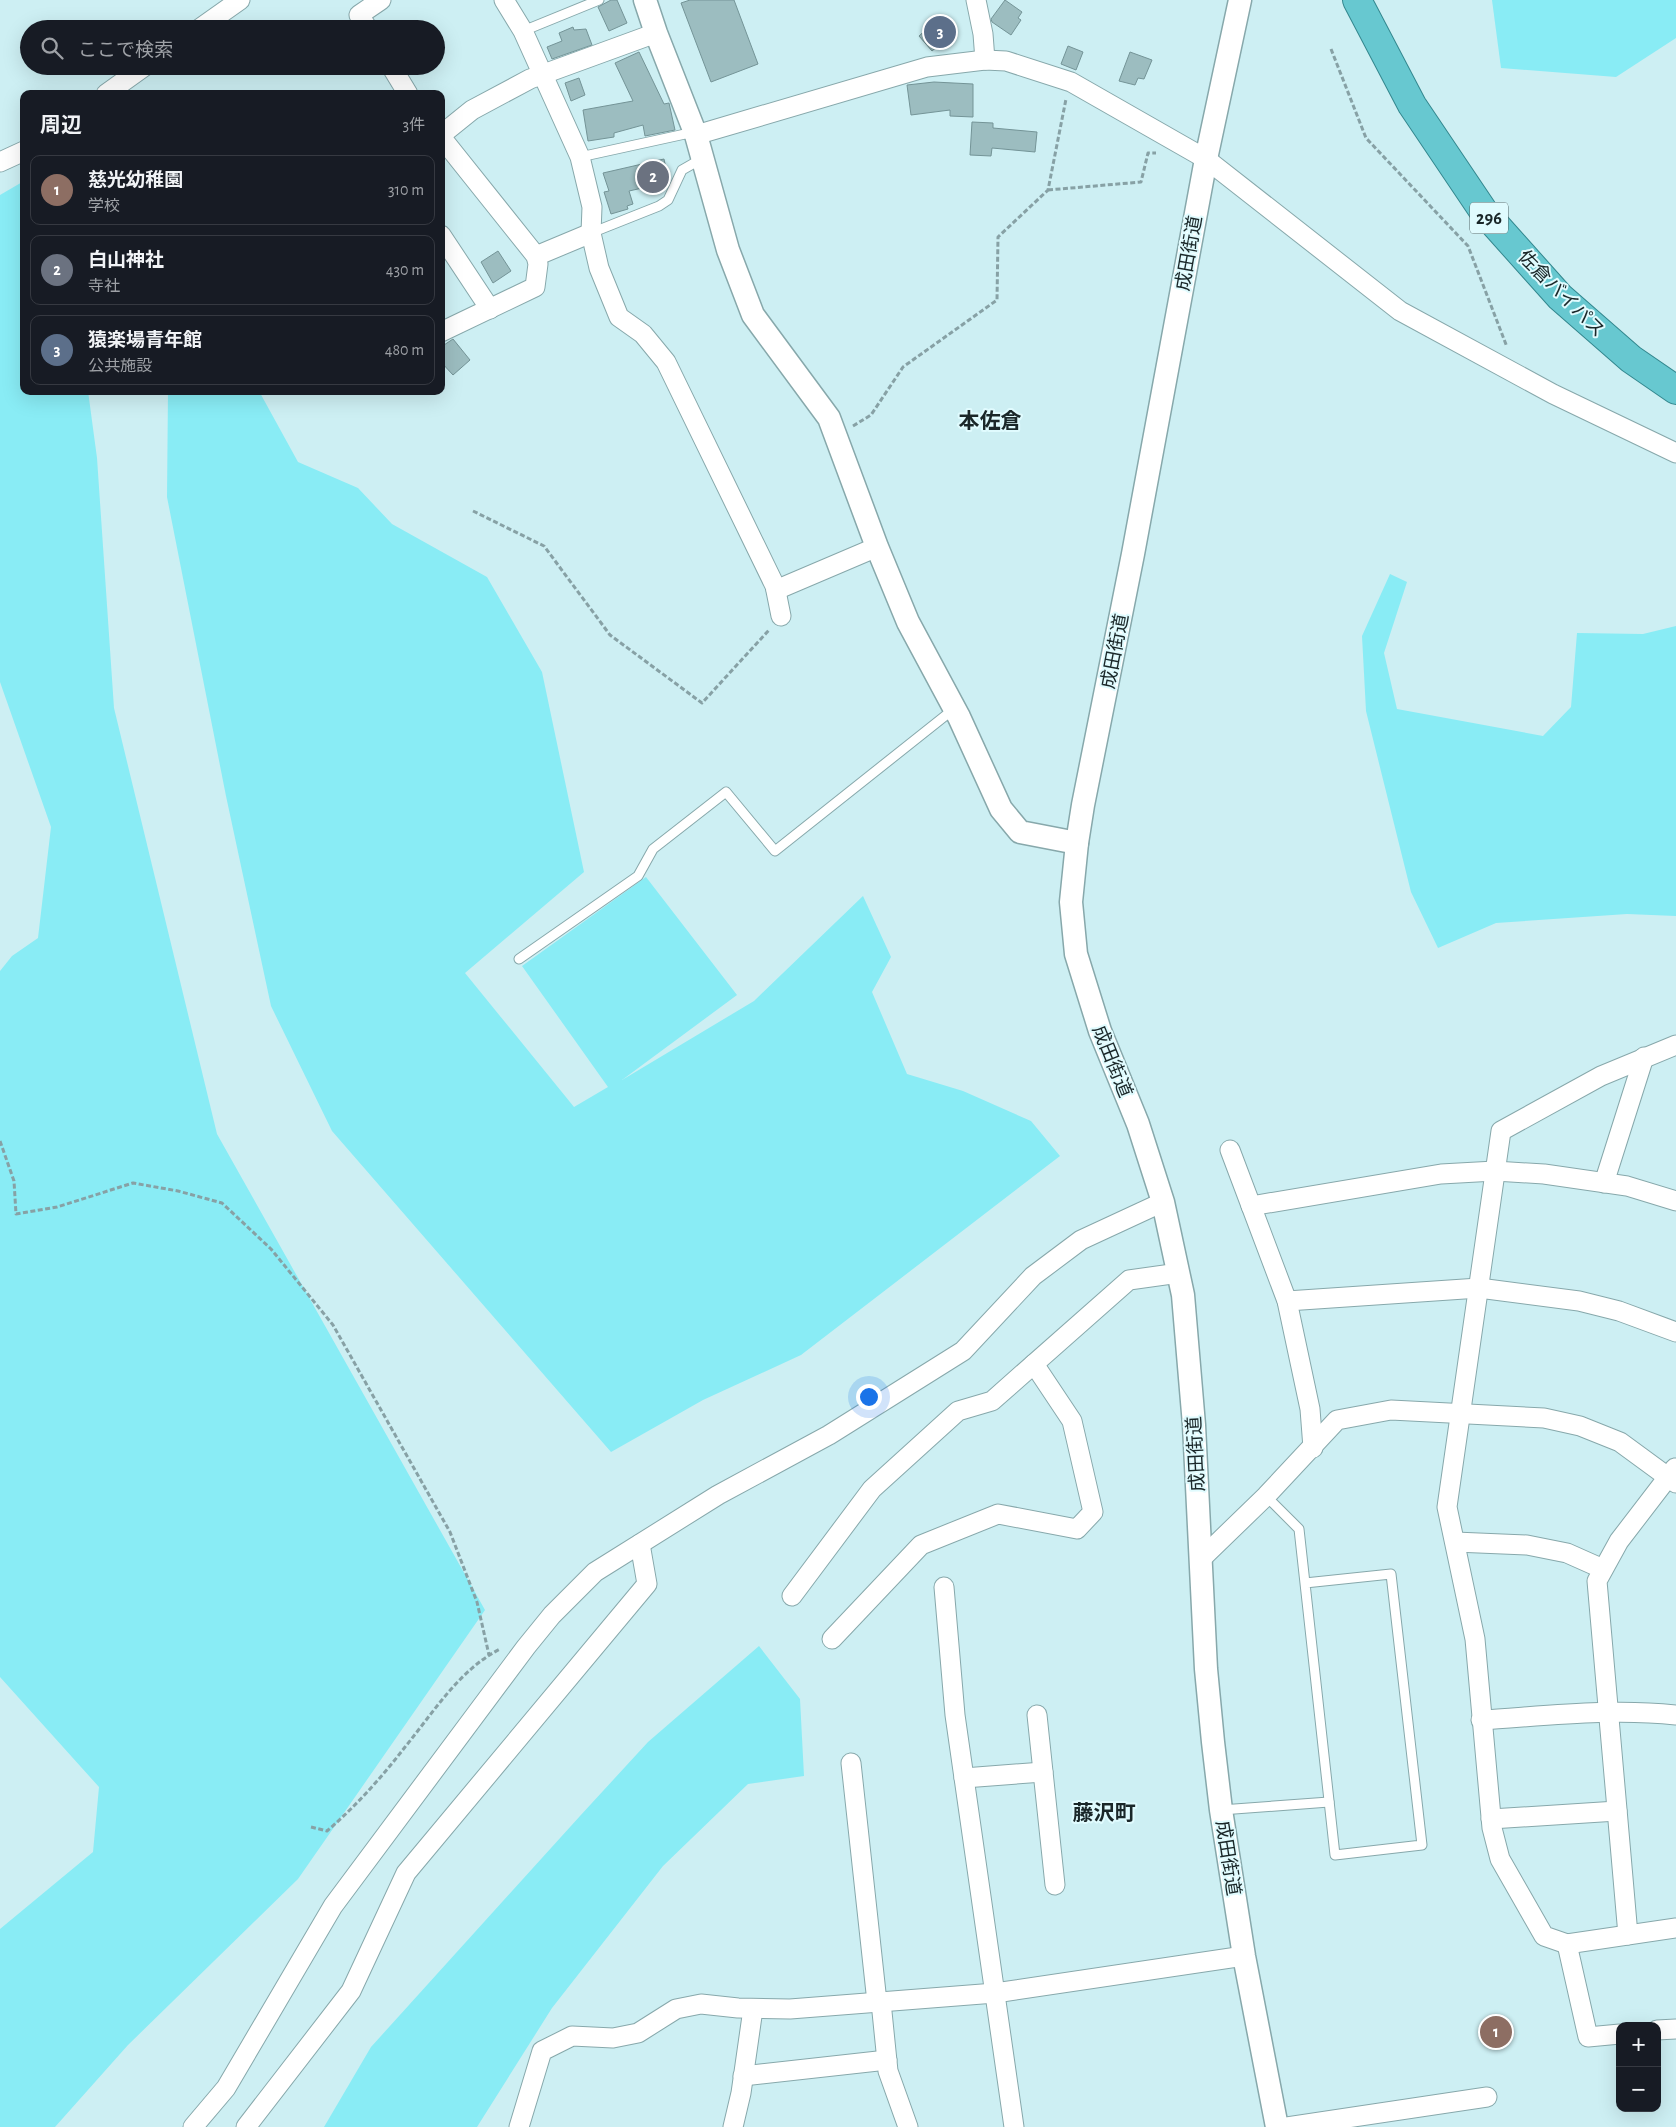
<!DOCTYPE html>
<html lang="ja">
<head>
<meta charset="utf-8">
<style>
  :root { --surface:#171b24; --page:#242831; --text:#f1f3f6; --muted:#9ea1a6; --line:#363941; --accent:#ea580c }
  body { margin:0; font-family:"Alegreya Sans","Noto Sans JP",sans-serif; background:var(--page); color:var(--text) }
  .controls { position:absolute; right:15px; bottom:15px; display:grid; overflow:hidden; border-radius:10px; box-shadow:0 5px 20px #0002 }
  .controls button { width:45px; height:45px; display:grid; place-items:center; padding:0; border:0; border-bottom:1px solid var(--line); background:var(--surface); color:var(--text); font:25px sans-serif }
  .you { position:absolute; left:868px; top:1396px; width:18px; height:18px; margin:-12px; border:4px solid #fff; border-radius:50%; background:#1a73e8; box-shadow:0 0 0 8px #1a73e833 }
  .badge { display:grid; place-items:center; width:32px; height:32px; border-radius:50%; background:var(--accent); color:#fff; font-size:16px; font-weight:700 }
  .pin { position:absolute; translate:-50% -50%; border:2px solid #fff; box-shadow:0 1px 5px #0006 }
  .list { margin:0; padding:0; list-style:none }
  h2 { display:flex; justify-content:space-between; align-items:center; height:65px; margin:0; padding:0 20px; font-size:21px }
  h2 small { font-size:16px; font-weight:400; color:var(--muted) }
  .list li { display:grid; grid-template-columns:32px 1fr auto; gap:15px; align-items:center; box-sizing:border-box; height:70px; margin:0 10px 10px; padding:0 10px; border:1px solid var(--line); border-radius:10px }
  .list b { display:block; font-size:19px; white-space:nowrap }
  .list p { margin:0; font-size:16px; white-space:nowrap; color:var(--muted) }
  .list em { font-size:16px; font-style:normal; color:var(--muted) }
  .icon { flex:none; width:28px; height:28px; fill:none; stroke:currentColor; stroke-width:2; stroke-linecap:round; stroke-linejoin:round }
  .map { position:relative; flex:none; width:1676px; height:2127px; overflow:hidden }
  .search { position:absolute; background:var(--surface); box-shadow:0 5px 20px #0002; left:20px; top:20px; width:425px; height:55px; display:flex; align-items:center; gap:12px; box-sizing:border-box; padding:0 18px; border-radius:28px; color:var(--muted); font-size:19px }
  .panel { position:absolute; background:var(--surface); box-shadow:0 5px 20px #0002; left:20px; top:90px; width:425px; height:305px; border-radius:10px }
  .map>svg:first-child { display:block }
  .green { fill:#89ecf5 }
  .building { fill:#9cbdc0; stroke:#749497 }
  .lines { fill:none; stroke-linecap:round; stroke-linejoin:round }
  .service-casing { stroke:#87a8ab; stroke-width:11 }
  .minor-casing { stroke:#87a8ab; stroke-width:21 }
  .tertiary-casing { stroke:#87a8ab; stroke-width:25 }
  .trunk-casing { stroke:#33878e; stroke-width:30 }
  .path { stroke:#87a1a5; stroke-width:3; stroke-dasharray:5 2.5; stroke-linecap:butt }
  .service { stroke:#fff; stroke-width:9 }
  .minor { stroke:#fff; stroke-width:19 }
  .tertiary { stroke:#fff; stroke-width:22 }
  .trunk { stroke:#67c8d0; stroke-width:28 }
  .labels { text-anchor:middle; stroke-width:4; stroke-linejoin:round; paint-order:stroke }
  .shield { fill:#e0fbfe; stroke:#556769; stroke-width:1 }
  .shield-label { font-size:18px; font-weight:bold; fill:#1a2729 }
  .street-label { font-size:19px; fill:#1a2729; stroke:#e0fbfe }
  .quarter-label { font-size:21px; font-weight:bold; fill:#1a2729; stroke:#e0fbfe }
</style>
</head>
<body>
<div class="map">
<svg width="1676" height="2127" viewBox="0 0 1676 2127">
  <rect width="100%" height="100%" fill="#cdeff3"/>
  <g class="green">
    <path d="M1492,0H1676V38L1616,77L1501,68Z"/>
    <path d="M24,181V391H88L97,458L114,708L217,1134L485,1610L298,1879L128,2045L55,2127H0V1929L93,1852L99,1787L0,1677V971L12,956L38,938L51,827L0,682V195Z"/>
    <path d="M168,391H259L298,462L358,488L392,524L487,577L542,672L584,872L465,973L574,1107L608,1087L522,966L646,877L737,995L622,1080L754,1001L863,896L891,957L872,992L907,1074L963,1091L1031,1121L1060,1156L801,1355L703,1400L611,1452L332,1131L271,1006L226,796L167,497Z"/>
    <path d="M1390,574L1407,582L1384,653L1397,709L1543,736L1571,707L1577,633L1643,634L1676,626V916L1627,914L1496,923L1438,948L1411,892L1366,711L1362,636Z"/>
    <path d="M759,1646L800,1699L804,1776L748,1784L663,1866L552,2008L477,2127H324L371,2047L580,1816L648,1742Z"/>
  </g>
  <g class="building">
    <path d="M611,0H617L627,23L609,31L598,7Z"/>
    <path d="M690,0H734L758,64L711,82L681,3Z"/>
    <path d="M1005,0L1022,12L1018,18L1021,20L1011,35L992,22L991,19Z"/>
    <path d="M942,15L956,31L932,51L919,36Z"/>
    <path d="M573,27L574,30L586,29L592,45L552,59L547,47L562,41L559,33Z"/>
    <path d="M1068,46L1083,52L1076,70L1061,64Z"/>
    <path d="M639,52L664,104L669,103L675,130L645,136L643,125L614,133V137L588,141L583,110L633,101L615,63Z"/>
    <path d="M1130,52L1152,60L1144,79L1138,78L1135,85L1119,81Z"/>
    <path d="M579,78L585,95L571,101L565,83Z"/>
    <path d="M934,82L973,84V117L950,116V110L911,115L907,85Z"/>
    <path d="M972,122L993,123V128L1037,132L1035,152L992,148L991,156L970,155Z"/>
    <path d="M664,159L669,182L629,191L633,204L627,206L628,209L611,214L604,192L609,191L603,173Z"/>
    <path d="M498,251L511,271L493,283L481,262Z"/>
    <path d="M453,339L470,360L453,375L441,362V347Z"/>
  </g>
  <g class="lines">
    <g class="service-casing">
      <g id="service">
        <path d="M523,31L599,0"/>
        <path d="M580,157L685,134L694,135"/>
        <path d="M591,233L659,206L668,200L682,170L703,158"/>
        <path d="M519,959L638,876L653,849L726,792L775,851L955,708"/>
        <path d="M1266,1496L1299,1529L1335,1855L1422,1845L1391,1574L1305,1583"/>
        <path d="M1221,1810L1329,1802"/>
      </g>
    </g>
    <g class="minor-casing">
      <g id="minor">
        <path d="M504,0L523,31L580,157L592,207L591,233L599,268L619,317L643,334L666,362L775,586L781,616"/>
        <path d="M976,0L983,34L985,60"/>
        <path d="M199,29L240,0"/>
        <path d="M368,29L359,15L381,0"/>
        <path d="M391,66L408,94"/>
        <path d="M106,94L145,66"/>
        <path d="M441,135L472,110L530,79L656,33"/>
        <path d="M696,135L927,67L985,60L1006,61L1071,82L1206,159L1400,311L1553,394L1676,453"/>
        <path d="M441,137L536,256L538,264L535,287L441,332"/>
        <path d="M0,162L24,151"/>
        <path d="M441,235L490,309"/>
        <path d="M536,256L591,233"/>
        <path d="M776,590L877,547"/>
        <path d="M1230,1150L1287,1301L1310,1409L1313,1448"/>
        <path d="M1604,1183L1644,1057"/>
        <path d="M1251,1206L1441,1174L1495,1171L1544,1174L1627,1186L1676,1201"/>
        <path d="M1287,1301L1479,1288L1579,1301L1619,1311L1676,1332"/>
        <path d="M1455,1542L1527,1545L1567,1553L1603,1569"/>
        <path d="M1200,1560L1266,1496L1337,1420L1391,1410L1544,1418L1580,1426L1620,1442L1676,1483"/>
        <path d="M944,1587L955,1715L1014,2127"/>
        <path d="M792,1596L872,1489L958,1411L992,1401L1129,1280L1179,1273"/>
        <path d="M832,1639L921,1545L998,1514L1077,1529L1093,1512L1072,1421L1034,1364"/>
        <path d="M1037,1715L1055,1885"/>
        <path d="M1481,1720C1546,1716 1611,1708 1676,1715"/>
        <path d="M851,1763L877,2002"/>
        <path d="M964,1778L1043,1772"/>
        <path d="M1491,1819L1617,1811"/>
        <path d="M1628,1935L1597,1581L1619,1541L1675,1468"/>
        <path d="M1567,1944L1544,1936L1500,1859L1492,1828L1475,1639L1447,1507L1501,1131L1601,1076L1676,1045"/>
        <path d="M881,2002L888,2071L908,2127"/>
        <path d="M1657,2030L1676,2029"/>
        <path d="M1620,2034L1588,2037L1567,1944L1676,1928"/>
        <path d="M743,2076L887,2060"/>
        <path d="M193,2127L226,2088L333,1906L526,1647L552,1615L595,1572L718,1495L829,1435L963,1351L1033,1276L1081,1240L1163,1202"/>
        <path d="M246,2127L351,1991L406,1873L647,1584L640,1544"/>
        <path d="M519,2127L542,2051L572,2036L613,2038L638,2033L676,2009L701,2004L738,2008L790,2009L995,1993L1244,1956"/>
        <path d="M733,2127L741,2093L753,2009"/>
        <path d="M1287,2127L1487,2097"/>
      </g>
    </g>
    <g class="tertiary-casing">
      <g id="tertiary">
        <path d="M645,0L656,33L696,135L728,250L753,315L829,418L877,547L908,622L959,717L1001,809L1020,832L1077,843"/>
        <path d="M1240,0L1206,159L1133,554L1083,805L1077,843L1071,902L1076,954L1100,1031L1138,1124L1163,1202L1183,1295L1194,1425L1206,1669L1213,1742L1221,1810L1244,1956L1277,2127"/>
      </g>
    </g>
    <g class="trunk-casing">
      <path id="trunk" d="M1357,0L1412,105L1484,212L1560,297L1631,359L1676,390"/>
    </g>
    <g class="path">
      <path d="M1331,49L1366,138L1468,246L1507,347"/>
      <path d="M1048,190L1141,182L1148,153H1156"/>
      <path d="M853,426L871,415L903,367L997,300L998,237L1048,190L1066,99"/>
      <path d="M473,511L544,546L610,635L702,703L769,630"/>
      <path d="M0,1141L14,1181L16,1214L57,1207L133,1183L178,1191L222,1203L271,1249L333,1325L450,1532L477,1602L489,1655"/>
      <path d="M311,1827L327,1831C356,1806 382,1777 405,1747C433,1713 459,1670 500,1649"/>
    </g>
    <use href="#service" class="service"/>
    <use href="#minor" class="minor"/>
    <use href="#tertiary" class="tertiary"/>
    <use href="#trunk" class="trunk"/>
  </g>
  <g class="labels">
    <rect class="shield" x="1470" y="202.5" width="38" height="31" rx="4"/>
    <g class="shield-label">
      <text x="1489" y="224">296</text>
    </g>
    <g class="street-label">
      <text transform="translate(1188 253) rotate(-80)" y="7">成田街道</text>
      <text transform="translate(1562 293) rotate(45)" y="7">佐倉バイパス</text>
      <text transform="translate(1114 651) rotate(-79)" y="7">成田街道</text>
      <text transform="translate(1113 1061) rotate(68)" y="7">成田街道</text>
      <text transform="translate(1195 1454) rotate(-93)" y="7">成田街道</text>
      <text transform="translate(1229 1858) rotate(81)" y="7">成田街道</text>
    </g>
    <g class="quarter-label">
      <text x="990" y="428">本佐倉</text>
      <text x="1104" y="1820">藤沢町</text>
    </g>
  </g>
</svg>
<div class="controls">
<button>+</button>
<button>−</button>
</div>
<div class="you"></div>
<div class="pin badge" style="left:1496px;top:2032px;background:#8d6e63">1</div>
<div class="pin badge" style="left:653px;top:177px;background:#6b7280">2</div>
<div class="pin badge" style="left:940px;top:32px;background:#5c6f8a">3</div>
<div class="search"><svg class="icon" aria-label="search" viewBox="0 0 24 24"><circle cx="10" cy="10" r="6"/><path d="M15 15l6 6"/></svg>ここで検索</div>
<section class="panel">
<h2>周辺<small>3件</small></h2>
<ul class="list">
<li><span class="badge" style="background:#8d6e63">1</span><div><b>慈光幼稚園</b><p>学校</p></div><em>310 m</em></li>
<li><span class="badge" style="background:#6b7280">2</span><div><b>白山神社</b><p>寺社</p></div><em>430 m</em></li>
<li><span class="badge" style="background:#5c6f8a">3</span><div><b>猿楽場青年館</b><p>公共施設</p></div><em>480 m</em></li>
</ul>
</section>
</div>
</body>
</html>
